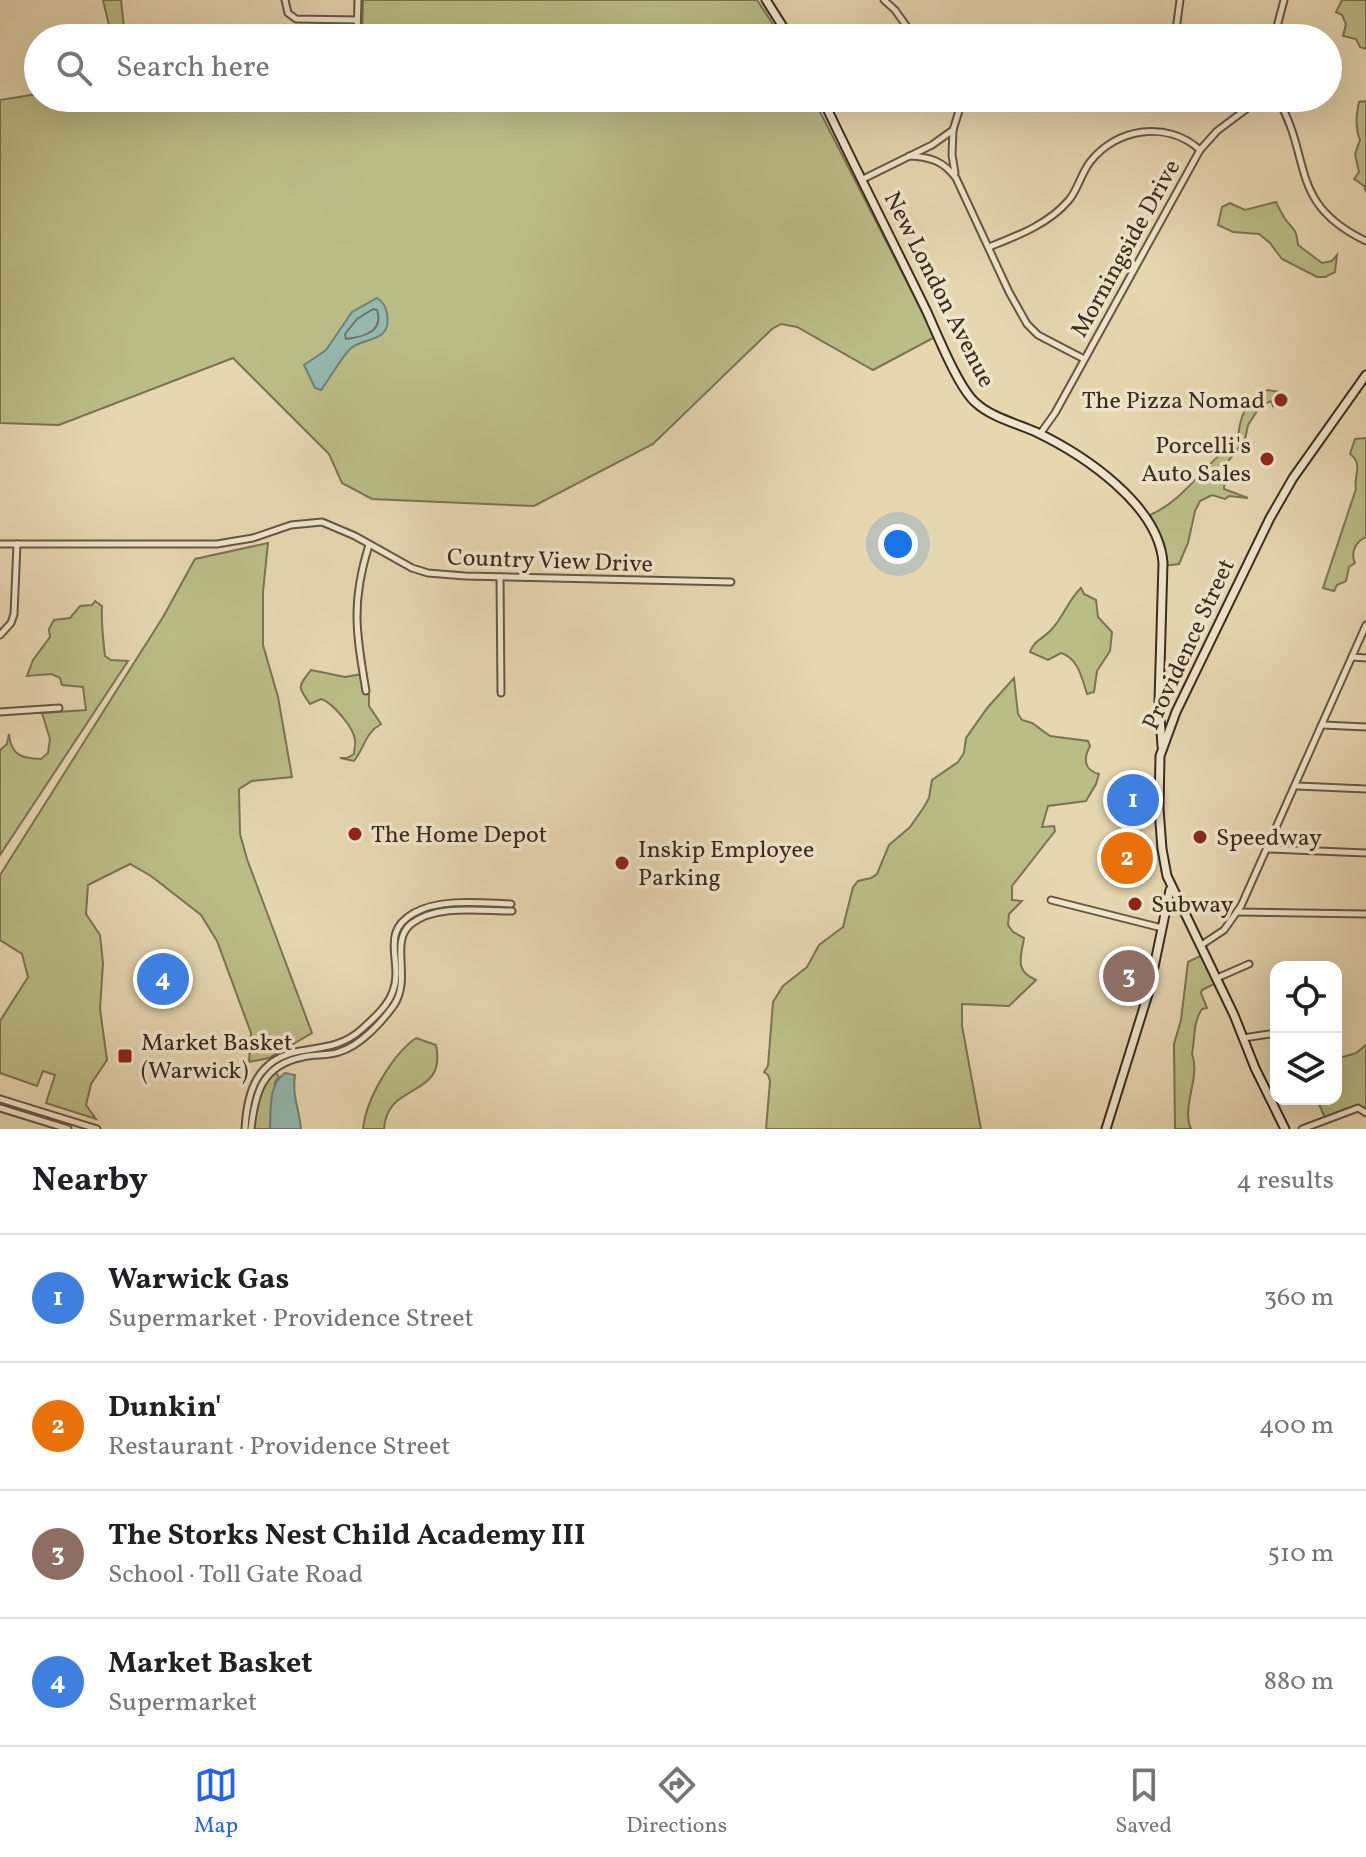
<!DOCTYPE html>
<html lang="en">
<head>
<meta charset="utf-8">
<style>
  :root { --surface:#fff; --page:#f2f2f2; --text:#202124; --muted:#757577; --line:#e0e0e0; --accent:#2563eb }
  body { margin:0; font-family:Vollkorn,serif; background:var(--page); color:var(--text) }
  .controls { position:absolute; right:24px; bottom:24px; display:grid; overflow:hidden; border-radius:16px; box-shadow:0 8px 32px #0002 }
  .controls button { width:72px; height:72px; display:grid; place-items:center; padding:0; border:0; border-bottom:2px solid var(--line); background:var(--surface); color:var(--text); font:40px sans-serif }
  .you { position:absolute; left:898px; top:544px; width:28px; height:28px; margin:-20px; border:6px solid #fff; border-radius:50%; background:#1a73e8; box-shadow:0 0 0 12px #1a73e833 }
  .badge { display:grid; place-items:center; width:52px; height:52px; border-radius:50%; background:var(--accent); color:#fff; font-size:26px; font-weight:700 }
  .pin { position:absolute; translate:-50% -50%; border:4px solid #fff; box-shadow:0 2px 8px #0006 }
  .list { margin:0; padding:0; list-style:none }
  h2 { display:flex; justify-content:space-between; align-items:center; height:104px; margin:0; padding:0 32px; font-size:34px }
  h2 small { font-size:26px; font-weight:400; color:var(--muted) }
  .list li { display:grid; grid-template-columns:52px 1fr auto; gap:24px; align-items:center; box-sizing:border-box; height:128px; padding:0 32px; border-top:2px solid var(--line) }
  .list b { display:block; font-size:30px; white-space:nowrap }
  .list p { margin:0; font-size:26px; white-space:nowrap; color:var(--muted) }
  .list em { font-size:26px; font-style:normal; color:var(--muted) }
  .icon { flex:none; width:44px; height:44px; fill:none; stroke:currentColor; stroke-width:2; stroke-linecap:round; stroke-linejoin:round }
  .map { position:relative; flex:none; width:1366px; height:1129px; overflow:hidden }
  .search { position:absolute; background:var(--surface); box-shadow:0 8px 32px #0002; left:24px; right:24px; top:24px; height:88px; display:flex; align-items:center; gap:20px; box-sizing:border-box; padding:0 28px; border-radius:44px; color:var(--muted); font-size:30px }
  .sheet { height:616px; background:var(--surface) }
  nav { display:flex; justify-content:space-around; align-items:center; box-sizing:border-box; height:112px; border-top:2px solid var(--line); background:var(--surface); font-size:22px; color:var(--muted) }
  nav a { display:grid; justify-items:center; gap:4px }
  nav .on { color:var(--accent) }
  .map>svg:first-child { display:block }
  .green { fill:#bbbd87; stroke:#7b7452; stroke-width:2 }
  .water { fill:#96b9af; stroke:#728175; stroke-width:2 }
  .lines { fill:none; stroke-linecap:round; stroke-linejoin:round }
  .shore { stroke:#687266; stroke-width:2 }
  .minor-casing { stroke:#665742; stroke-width:9 }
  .secondary-casing { stroke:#3b2c1d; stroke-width:11 }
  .minor { stroke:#efe5cc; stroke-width:5 }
  .secondary { stroke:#efe5cc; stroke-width:7 }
  .poi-dot { fill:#8f2418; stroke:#efe5cc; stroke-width:3 }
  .labels { text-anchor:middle; stroke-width:7; stroke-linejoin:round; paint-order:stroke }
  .street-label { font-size:24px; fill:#3b2c1d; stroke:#efe5cc }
  .poi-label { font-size:24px; fill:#3b2c1d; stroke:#efe5cc; text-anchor:start }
</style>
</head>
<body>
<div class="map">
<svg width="1366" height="1129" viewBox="0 0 1366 1129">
  <rect width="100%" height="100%" fill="#e6d7b1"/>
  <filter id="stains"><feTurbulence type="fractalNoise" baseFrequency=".0025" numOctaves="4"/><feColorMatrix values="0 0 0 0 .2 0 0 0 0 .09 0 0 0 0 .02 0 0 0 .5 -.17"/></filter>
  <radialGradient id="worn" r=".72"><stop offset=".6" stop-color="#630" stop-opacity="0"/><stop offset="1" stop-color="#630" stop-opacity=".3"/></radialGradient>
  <g class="green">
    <path d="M103,0H121L125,38H112Z"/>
    <path d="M363,0H757L782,38H362Z"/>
    <path d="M1342,0H1366V49L1360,47L1356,39L1343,36L1346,24L1342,15L1336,12Z"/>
    <path d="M38,94V98H813L935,337L873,370L797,327L781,324L772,329L653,444L534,506L372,499L342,483L329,454L233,358L59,425L0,423V100Z"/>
    <path d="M1366,101V192L1364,186L1354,179L1359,172L1355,154L1360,140C1355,127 1356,116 1359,102Z"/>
    <path d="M1276,202C1279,208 1282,215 1286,220C1295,232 1296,228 1298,245L1322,263L1332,261L1337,255L1335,272L1325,277H1317L1282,259L1270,243L1259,234L1233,232L1218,225L1222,207L1230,203L1245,210Z"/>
    <path d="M1267,390L1281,392L1273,406L1271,401L1259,408L1248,425L1245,440L1226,464L1224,489L1248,498L1229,496L1225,499L1212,495L1200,501L1195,511L1188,543L1179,564L1164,566L1161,544L1150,515C1187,499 1205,461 1238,441C1239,416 1245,403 1267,390Z"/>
    <path d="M1366,438V537C1356,541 1350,553 1355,563L1349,567L1346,581L1337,585L1334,591L1323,588L1356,489C1353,476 1364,464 1350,454L1355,439Z"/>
    <path d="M268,543L263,592V645L278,697L292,777L252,781L239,789L240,834L247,859L312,1033L269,1058L249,1062L251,1033L217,941L201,915L151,876L130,864L88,885L86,914L100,935L103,963L100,1009L107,1060L91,1084L86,1105L96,1119L46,1103L55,1075L43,1071L37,1086L0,1073V1021L28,977L22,954L0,940V875L163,617L195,559Z"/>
    <path d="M1081,588L1084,594L1096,600L1098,617L1112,632L1110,651L1097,671L1094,692L1087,694C1082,678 1078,658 1061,653L1048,660L1030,652C1035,639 1042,640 1051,630C1063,618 1068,600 1081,588Z"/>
    <path d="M95,601L102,606C101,624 103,638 105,656L111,660L128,661L0,855V750L7,744L9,734C11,756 22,758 41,759L48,753L50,739L42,713L86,710L83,687L62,685L60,678L52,674L27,676L33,660L50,637L49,629L54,620L70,618L80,606L92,605Z"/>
    <path d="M311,670L345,677L362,674L369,694V706L381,724C365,733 365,747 354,761L340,758H347L354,754C354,749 356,745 355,740C354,728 332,702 321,699L310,704C297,686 298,687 311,670Z"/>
    <path d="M1014,678L1018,714L1022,720L1032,723L1050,736L1088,741L1090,746C1083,759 1084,770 1099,774L1096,784L1086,801L1048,806L1042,827L1054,826L1055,831L1012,886V900L1022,901L1009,914L1008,925L1013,932L1024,938C1021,957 1014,971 1036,980L1009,1006L962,1004V1026L981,1129H766L770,1081L768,1075L764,1072L768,1066L773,1002L783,986L807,967L819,945L843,927L853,887L858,881L871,878L877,874L889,845L910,827L924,807L929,798L932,780L958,762L964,753L966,738L988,707Z"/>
    <path d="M1202,955L1216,983L1202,990L1201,993L1207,1008L1202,1009C1193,1022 1195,1039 1192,1054C1201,1077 1181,1106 1191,1129H1175L1174,1044L1181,1020L1188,962Z"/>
    <path d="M416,1038L436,1045C447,1100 387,1080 384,1129H363C366,1099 392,1055 416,1038Z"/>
    <path d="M1366,1045V1106L1362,1109L1325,1118L1319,1104L1322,1099H1336V1059L1356,1053Z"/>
    <path d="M273,1069L279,1077L275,1082L272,1127L270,1129H245L249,1094L265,1070Z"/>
  </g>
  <g class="water">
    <path d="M377,298C383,302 385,305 387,313C393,343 364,337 351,348C340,359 331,377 321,390L315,388L304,365L326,350L352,312Z"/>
    <path d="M285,1073L295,1075C292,1097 299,1107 301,1129H270C271,1110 268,1085 285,1073Z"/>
  </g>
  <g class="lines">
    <path class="shore" d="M373,309L377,310C384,332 363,337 346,339L345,334L357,319Z"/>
    <g class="minor-casing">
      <g id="minor">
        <path d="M285,0L288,13L296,19L357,20"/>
        <path d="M884,0L895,10L915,38"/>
        <path d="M1176,30L1180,0"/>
        <path d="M357,38L358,0"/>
        <path d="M1118,38C1149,29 1178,25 1208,38"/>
        <path d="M1274,38L1284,0"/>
        <path d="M1277,98C1313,158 1287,203 1366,241"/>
        <path d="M953,130L952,155L955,173"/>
        <path d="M909,156C931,157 943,161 956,178L1009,292L1027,324L1038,335L1084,359"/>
        <path d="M861,180L932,145L953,130L963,98"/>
        <path d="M989,247C1017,236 1049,224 1069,200C1078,189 1081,174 1090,162C1116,128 1167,120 1200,150"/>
        <path d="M1040,434L1055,413L1200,150L1217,131L1261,98"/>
        <path d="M0,544H217L253,538L291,525L322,522L355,536L412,568L428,573L465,576L731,582"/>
        <path d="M500,577L501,693"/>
        <path d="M0,635L11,623L14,614L17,544"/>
        <path d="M1352,657L1366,658"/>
        <path d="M366,691C356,633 351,602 369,545"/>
        <path d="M0,712L59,708"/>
        <path d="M1323,725L1366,727"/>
        <path d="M1297,786L1366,789"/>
        <path d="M1268,849L1366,853"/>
        <path d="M1051,900L1162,928"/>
        <path d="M1237,912L1366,914"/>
        <path d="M1200,946L1224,930L1241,906L1366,625"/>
        <path d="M1217,978L1249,964"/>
        <path d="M1243,1038L1276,1033"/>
        <path d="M0,1099L97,1129"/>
        <path d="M0,1108L68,1129"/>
        <path d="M245,1129C247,1091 257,1059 300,1051C325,1047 343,1046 362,1029C374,1018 388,1006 393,991C404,962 378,933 414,913C441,898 482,903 511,904"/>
        <path d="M251,1129C255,1093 262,1065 303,1057C315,1054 328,1056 339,1052C360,1046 382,1022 394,1005C412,978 389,942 411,924C436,904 481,911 512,911"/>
        <path d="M1302,1129L1358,1108L1366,1113"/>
      </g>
    </g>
    <g class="secondary-casing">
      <g id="secondary">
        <path d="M766,0L790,38"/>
        <path d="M822,98C856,170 892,240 927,312C937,334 959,389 976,403C991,417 1018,424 1036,432C1084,455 1159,505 1163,563L1159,701L1162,746"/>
        <path d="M1106,1129L1149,991L1170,890"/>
        <path d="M1285,1129L1255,1068L1234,1015L1167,876L1162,849L1159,809L1160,756L1176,712L1270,518L1293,478L1366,375"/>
      </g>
    </g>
    <use href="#minor" class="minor"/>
    <use href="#secondary" class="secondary"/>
  </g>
  <g class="poi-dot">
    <circle cx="1281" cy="400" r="8"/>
    <circle cx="1267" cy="459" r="8"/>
    <circle cx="355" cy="834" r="8"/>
    <circle cx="1200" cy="837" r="8"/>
    <circle cx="622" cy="863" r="8"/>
    <circle cx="1135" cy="904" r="8"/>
    <rect x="117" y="1048" width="16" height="16" rx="4"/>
  </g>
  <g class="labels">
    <g class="street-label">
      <text transform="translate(1125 248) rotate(-61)" y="8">Morningside Drive</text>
      <text transform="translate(940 289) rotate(63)" y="8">New London Avenue</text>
      <text transform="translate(550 560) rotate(2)" y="8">Country View Drive</text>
      <text transform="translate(1188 644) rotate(-65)" y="8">Providence Street</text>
    </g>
    <g class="poi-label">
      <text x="1265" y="408" text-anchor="end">The Pizza Nomad</text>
      <text x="1251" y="453" text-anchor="end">Porcelli's<tspan x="1251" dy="28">Auto Sales</tspan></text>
      <text x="371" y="842">The Home Depot</text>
      <text x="1216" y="845">Speedway</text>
      <text x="638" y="857">Inskip Employee<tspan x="638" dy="28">Parking</tspan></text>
      <text x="1151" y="912">Subway</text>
      <text x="141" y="1050">Market Basket<tspan x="141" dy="28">(Warwick)</tspan></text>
    </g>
  </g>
  <rect width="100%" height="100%" filter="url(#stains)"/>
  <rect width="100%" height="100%" fill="url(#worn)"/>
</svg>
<div class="controls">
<button><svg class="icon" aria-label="locate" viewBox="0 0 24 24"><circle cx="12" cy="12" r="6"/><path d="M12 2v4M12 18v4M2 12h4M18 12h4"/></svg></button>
<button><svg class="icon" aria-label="layers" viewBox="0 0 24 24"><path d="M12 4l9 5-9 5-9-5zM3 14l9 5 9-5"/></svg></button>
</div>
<div class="you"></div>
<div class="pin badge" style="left:1133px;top:800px;background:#3f7fe0">1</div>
<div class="pin badge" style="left:1127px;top:858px;background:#e8710a">2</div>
<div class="pin badge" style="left:1129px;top:976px;background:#8d6e63">3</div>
<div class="pin badge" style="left:163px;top:979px;background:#3f7fe0">4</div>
<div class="search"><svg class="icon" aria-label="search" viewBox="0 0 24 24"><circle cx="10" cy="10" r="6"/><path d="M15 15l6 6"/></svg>Search here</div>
</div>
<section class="sheet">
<h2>Nearby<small>4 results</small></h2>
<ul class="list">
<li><span class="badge" style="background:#3f7fe0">1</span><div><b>Warwick Gas</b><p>Supermarket · Providence Street</p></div><em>360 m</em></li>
<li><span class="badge" style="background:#e8710a">2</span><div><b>Dunkin'</b><p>Restaurant · Providence Street</p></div><em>400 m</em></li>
<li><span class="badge" style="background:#8d6e63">3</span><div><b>The Storks Nest Child Academy III</b><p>School · Toll Gate Road</p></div><em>510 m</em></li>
<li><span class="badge" style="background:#3f7fe0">4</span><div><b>Market Basket</b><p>Supermarket</p></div><em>880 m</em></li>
</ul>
</section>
<nav>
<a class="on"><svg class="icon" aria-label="map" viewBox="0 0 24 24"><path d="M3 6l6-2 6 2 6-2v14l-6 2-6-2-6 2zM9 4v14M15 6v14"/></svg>Map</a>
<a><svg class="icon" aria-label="directions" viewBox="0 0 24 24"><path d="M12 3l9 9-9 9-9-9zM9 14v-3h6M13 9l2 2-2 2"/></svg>Directions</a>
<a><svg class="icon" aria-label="saved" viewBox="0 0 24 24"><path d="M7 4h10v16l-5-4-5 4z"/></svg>Saved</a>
</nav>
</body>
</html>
